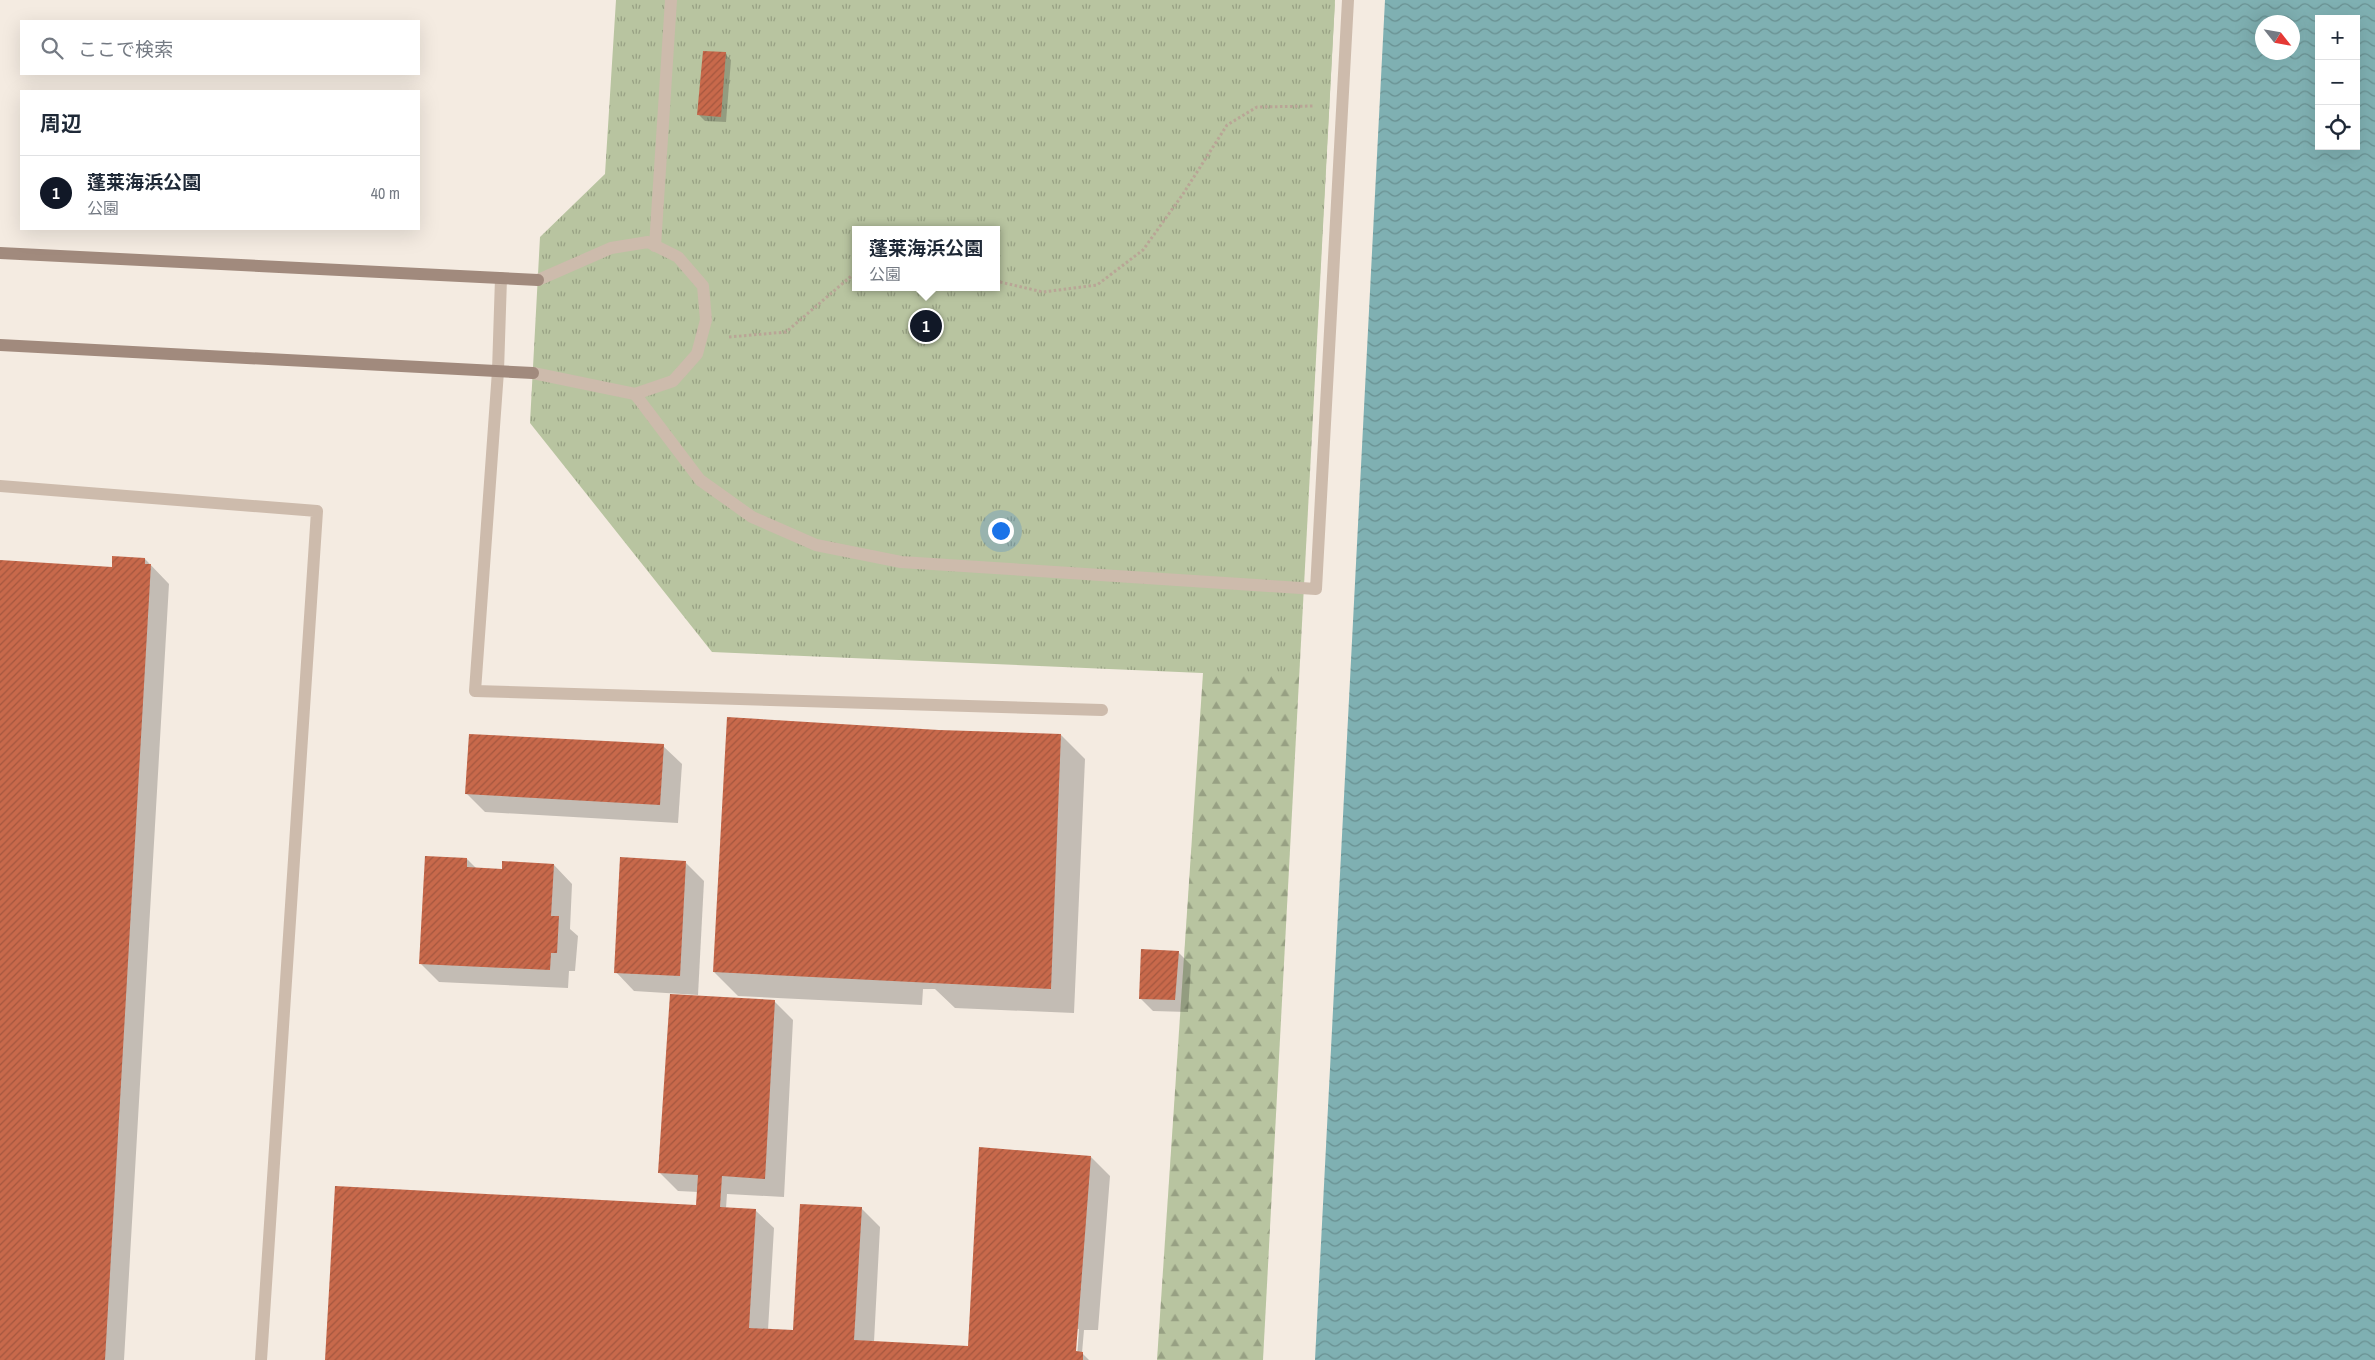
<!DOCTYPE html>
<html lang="ja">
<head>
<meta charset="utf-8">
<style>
  :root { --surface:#fff; --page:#f6f6f7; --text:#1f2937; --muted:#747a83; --line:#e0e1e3; --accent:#111827 }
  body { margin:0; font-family:"Archivo Narrow","Noto Sans JP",sans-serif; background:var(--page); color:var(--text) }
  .controls { position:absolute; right:15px; top:15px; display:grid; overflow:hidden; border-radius:0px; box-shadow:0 5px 20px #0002 }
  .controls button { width:45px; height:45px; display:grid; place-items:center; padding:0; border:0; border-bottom:1px solid var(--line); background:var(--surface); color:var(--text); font:25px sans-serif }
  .compass { position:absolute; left:2255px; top:15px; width:45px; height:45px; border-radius:50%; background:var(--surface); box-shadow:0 5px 20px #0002; rotate:121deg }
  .you { position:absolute; left:1000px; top:530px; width:18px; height:18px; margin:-12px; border:4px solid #fff; border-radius:50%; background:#1a73e8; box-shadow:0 0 0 8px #1a73e833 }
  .badge { display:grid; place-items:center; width:32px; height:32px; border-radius:50%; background:var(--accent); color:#fff; font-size:16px; font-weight:700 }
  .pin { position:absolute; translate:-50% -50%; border:2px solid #fff; box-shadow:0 1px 5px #0006 }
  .popup { position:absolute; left:852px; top:226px; width:148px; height:65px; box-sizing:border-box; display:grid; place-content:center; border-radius:0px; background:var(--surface); filter:drop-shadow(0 1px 4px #0005); font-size:16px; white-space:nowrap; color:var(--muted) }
  .popup b { font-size:19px; color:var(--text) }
  .popup::after { content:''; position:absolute; left:50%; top:100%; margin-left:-10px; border:10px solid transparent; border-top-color:var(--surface) }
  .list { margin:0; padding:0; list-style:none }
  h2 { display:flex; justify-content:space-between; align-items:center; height:65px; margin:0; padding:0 20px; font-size:21px }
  h2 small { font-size:16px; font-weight:400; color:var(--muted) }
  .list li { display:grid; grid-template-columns:32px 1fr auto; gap:15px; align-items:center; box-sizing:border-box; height:75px; padding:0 20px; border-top:1px solid var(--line) }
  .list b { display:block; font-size:19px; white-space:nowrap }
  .list p { margin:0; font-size:16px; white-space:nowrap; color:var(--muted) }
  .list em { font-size:16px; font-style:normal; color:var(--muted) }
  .icon { flex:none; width:28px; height:28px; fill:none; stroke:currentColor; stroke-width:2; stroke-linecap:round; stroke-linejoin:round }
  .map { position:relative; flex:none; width:2375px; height:1360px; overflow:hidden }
  .search { position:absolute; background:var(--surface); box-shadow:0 5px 20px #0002; left:20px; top:20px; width:400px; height:55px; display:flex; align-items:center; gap:12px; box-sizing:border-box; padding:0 18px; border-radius:0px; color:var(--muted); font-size:19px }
  .panel { position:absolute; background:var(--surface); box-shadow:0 5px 20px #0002; left:20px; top:90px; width:400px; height:140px; border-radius:0px }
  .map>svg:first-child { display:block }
  .forest { fill:url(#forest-firs) }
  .park { fill:url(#park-tufts); fill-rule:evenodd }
  .water { fill:url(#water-waves); fill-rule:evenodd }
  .shadow { fill:#0003; fill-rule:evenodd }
  .building { fill:url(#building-hatch) }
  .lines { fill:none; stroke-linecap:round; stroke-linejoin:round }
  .path { stroke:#b9a596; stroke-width:3; stroke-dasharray:2.5 2.5; stroke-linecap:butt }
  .lane { stroke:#cdbbac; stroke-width:12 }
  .street { stroke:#cdbbac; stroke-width:12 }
  .secondary { stroke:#a18a7d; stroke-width:12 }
</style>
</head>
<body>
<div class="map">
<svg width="2375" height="1360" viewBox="0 0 2375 1360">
  <defs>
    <pattern id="forest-firs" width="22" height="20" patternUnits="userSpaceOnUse" patternTransform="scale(1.25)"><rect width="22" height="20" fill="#b8c4a0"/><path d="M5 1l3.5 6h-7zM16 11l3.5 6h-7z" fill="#97a083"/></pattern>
    <pattern id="park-tufts" width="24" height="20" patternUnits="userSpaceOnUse" patternTransform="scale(1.25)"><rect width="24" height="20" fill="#b8c4a0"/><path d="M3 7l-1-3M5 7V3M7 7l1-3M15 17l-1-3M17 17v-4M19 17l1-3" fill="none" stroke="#97a083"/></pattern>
    <pattern id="water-waves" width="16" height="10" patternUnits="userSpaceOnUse" patternTransform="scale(1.25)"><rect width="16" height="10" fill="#7fb0b2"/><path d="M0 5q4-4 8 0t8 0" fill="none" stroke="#699091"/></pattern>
    <pattern id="building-hatch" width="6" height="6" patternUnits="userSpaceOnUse" patternTransform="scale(1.25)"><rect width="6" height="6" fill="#c8694b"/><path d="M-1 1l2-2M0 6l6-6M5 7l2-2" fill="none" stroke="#a4573f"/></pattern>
  </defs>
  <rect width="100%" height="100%" fill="#f4ebe1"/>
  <path class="forest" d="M1335,0L1263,1360H1157L1203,673Z"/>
  <path class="park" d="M616,0H1335L1298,677L712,652L530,423L540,237L605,174ZM856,230H996V287H856Z"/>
  <path class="water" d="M1385,0H2375V1360H1315ZM2319,19H2356V146H2319ZM2262,22H2292V52H2262Z"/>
  <g class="shadow">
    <path d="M725,54L731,60L726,122L705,121L699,115Z"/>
    <path d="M145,559L169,584L124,1360H0V561L113,568Z"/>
    <path d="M728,718L939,731L1061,735L1085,759L1074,1013L955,1008L935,989H923L922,1005L738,996L714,972Z"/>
    <path d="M663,746L682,764L678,823L485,812L467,794Z"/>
    <path d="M467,859L477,869L503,870L554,865L572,884L570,929L578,936L575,971H569L568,988L439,982L420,963Z"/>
    <path d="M685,862L704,881L698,995L634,991L616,972Z"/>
    <path d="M1178,952L1191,965L1188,1012L1153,1011L1140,998Z"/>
    <path d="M774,1001L793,1020L784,1197L727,1194L726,1208L755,1210L774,1228L768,1330L794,1332L861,1208L880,1227L874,1342L969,1347L1091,1157L1110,1176L1098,1330H1084L1082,1353L1089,1360H327L700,1207L699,1192L678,1191L659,1172ZM1077,1329H1079L1077,1358H1074Z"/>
  </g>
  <g class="building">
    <path d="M703,51L726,52L721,117L697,115Z"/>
    <path d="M112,556L145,558V564H151L105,1360H0V560L112,567Z"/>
    <path d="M727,717L939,730L1061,734L1051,989L713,972Z"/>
    <path d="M469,734L664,744L660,805L465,794Z"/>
    <path d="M425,856L467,858V867L502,869V861L554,864L551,916H559L557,953H551L550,970L419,964Z"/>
    <path d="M620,857L686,861L680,976L614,973Z"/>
    <path d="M1141,949L1179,951L1175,1000L1139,999Z"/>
    <path d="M670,994L775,1000L765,1179L722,1176L720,1207L756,1209L749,1328L793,1330L800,1204L862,1207L854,1340L968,1346L979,1147L1091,1156L1076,1351L1083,1352V1360H325L335,1186L696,1205L698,1175L658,1173Z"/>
  </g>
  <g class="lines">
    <g class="path">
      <path d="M922,230H926"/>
      <path d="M996,279L1000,282L1043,292L1097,285L1143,250L1183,194L1227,125L1257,107L1314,106"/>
      <path d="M729,337L786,332L856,272"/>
    </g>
    <g class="lane">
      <path d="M655,246L671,0"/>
      <path d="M498,371L475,691L1102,710"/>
      <path d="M533,373L635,394L673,381L697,354L706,320L703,286L678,257L648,242L611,248L538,280"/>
      <path d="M635,394L700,480L752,517L816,545L901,562L1316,589L1348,0"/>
      <path d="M0,486L317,511L261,1360"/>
    </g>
    <path class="street" d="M498,371L501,278"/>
    <g class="secondary">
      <path d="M0,253L538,280"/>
      <path d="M0,345L533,373"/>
    </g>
  </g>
</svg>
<div class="controls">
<button>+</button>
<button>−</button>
<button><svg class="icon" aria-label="locate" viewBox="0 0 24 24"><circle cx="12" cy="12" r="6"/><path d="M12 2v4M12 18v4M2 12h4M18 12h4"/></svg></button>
</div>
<svg class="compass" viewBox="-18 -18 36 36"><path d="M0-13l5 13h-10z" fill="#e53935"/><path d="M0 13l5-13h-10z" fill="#747a83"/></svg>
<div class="you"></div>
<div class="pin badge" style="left:926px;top:326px">1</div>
<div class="popup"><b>蓬莱海浜公園</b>公園</div>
<div class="search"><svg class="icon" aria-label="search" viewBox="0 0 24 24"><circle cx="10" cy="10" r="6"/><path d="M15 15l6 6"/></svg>ここで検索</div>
<section class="panel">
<h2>周辺<small></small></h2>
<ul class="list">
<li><span class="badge">1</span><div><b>蓬莱海浜公園</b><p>公園</p></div><em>40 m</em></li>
</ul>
</section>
</div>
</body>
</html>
